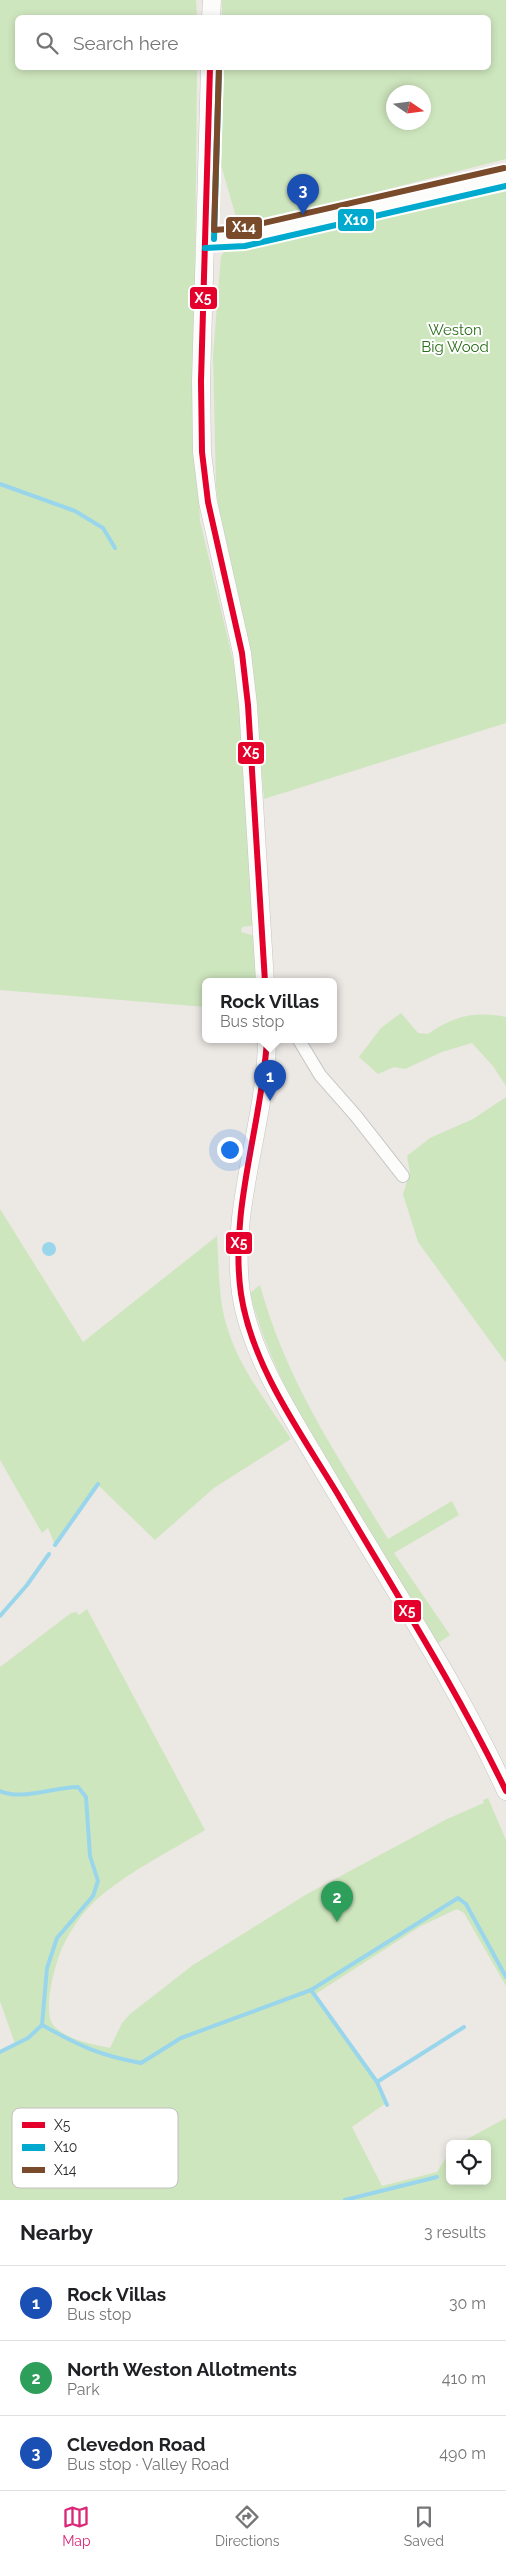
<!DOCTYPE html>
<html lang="en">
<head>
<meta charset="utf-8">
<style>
  :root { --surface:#fff; --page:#f6f6f6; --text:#202124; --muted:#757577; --line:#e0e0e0; --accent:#db2777 }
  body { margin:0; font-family:Raleway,sans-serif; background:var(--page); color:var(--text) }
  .controls { position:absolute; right:15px; bottom:15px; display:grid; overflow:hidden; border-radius:8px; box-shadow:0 2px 8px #0003 }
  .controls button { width:45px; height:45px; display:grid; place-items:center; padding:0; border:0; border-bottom:1px solid var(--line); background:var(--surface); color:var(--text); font:25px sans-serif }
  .compass { position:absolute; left:386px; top:85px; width:45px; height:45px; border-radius:50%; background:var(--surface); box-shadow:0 2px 8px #0003; rotate:103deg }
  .you { position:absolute; left:229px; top:1149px; width:18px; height:18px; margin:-12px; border:4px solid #fff; border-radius:50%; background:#1a73e8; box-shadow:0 0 0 8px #1a73e833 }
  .badge { display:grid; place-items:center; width:32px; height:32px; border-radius:50%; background:var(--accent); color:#fff; font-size:16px; font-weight:700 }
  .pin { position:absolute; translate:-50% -41px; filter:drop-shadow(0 1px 2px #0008) }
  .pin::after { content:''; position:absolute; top:26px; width:18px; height:15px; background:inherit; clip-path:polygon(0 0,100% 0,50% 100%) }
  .popup { position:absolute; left:202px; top:978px; width:135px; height:65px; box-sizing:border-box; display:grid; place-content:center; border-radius:8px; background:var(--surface); filter:drop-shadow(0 1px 4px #0005); font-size:16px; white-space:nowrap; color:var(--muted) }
  .popup b { font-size:19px; color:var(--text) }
  .popup::after { content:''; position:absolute; left:50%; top:100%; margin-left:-10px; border:10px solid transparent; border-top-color:var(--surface) }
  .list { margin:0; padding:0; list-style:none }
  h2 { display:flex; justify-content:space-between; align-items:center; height:65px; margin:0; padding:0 20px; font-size:21px }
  h2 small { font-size:16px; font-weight:400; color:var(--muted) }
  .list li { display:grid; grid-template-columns:32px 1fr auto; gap:15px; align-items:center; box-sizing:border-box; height:75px; padding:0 20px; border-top:1px solid var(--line) }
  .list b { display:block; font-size:19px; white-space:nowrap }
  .list p { margin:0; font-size:16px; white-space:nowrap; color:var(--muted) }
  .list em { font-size:16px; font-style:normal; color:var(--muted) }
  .icon { flex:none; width:28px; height:28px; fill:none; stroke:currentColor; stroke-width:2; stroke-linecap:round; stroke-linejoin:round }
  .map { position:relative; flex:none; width:506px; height:2200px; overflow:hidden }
  .search { position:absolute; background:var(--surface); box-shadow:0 2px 8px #0003; left:15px; right:15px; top:15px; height:55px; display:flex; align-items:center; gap:12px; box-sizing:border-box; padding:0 18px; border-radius:8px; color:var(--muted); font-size:19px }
  .sheet { height:290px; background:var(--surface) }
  nav { display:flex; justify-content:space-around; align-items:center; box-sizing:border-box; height:70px; border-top:1px solid var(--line); background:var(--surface); font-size:14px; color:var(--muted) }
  nav a { display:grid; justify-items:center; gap:2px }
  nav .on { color:var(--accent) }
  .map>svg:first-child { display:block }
  .green { fill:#cee6be; fill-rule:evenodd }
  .water { fill:#99d6ec }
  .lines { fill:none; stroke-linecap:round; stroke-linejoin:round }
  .stream { stroke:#99d6ec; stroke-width:4 }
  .minor-casing { stroke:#c5c4c5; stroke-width:14 }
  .tertiary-casing { stroke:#c5c4c5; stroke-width:17 }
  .secondary-casing { stroke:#c5c4c5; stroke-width:19 }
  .minor { stroke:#fcfcfb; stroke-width:12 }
  .tertiary { stroke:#fcfcfb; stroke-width:15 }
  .secondary { stroke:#fcfcfb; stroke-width:18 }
  .bus-1-casing { stroke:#fff; stroke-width:10 }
  .bus-2-casing { stroke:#fff; stroke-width:10 }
  .bus-3-casing { stroke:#fff; stroke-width:10 }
  .bus-1 { stroke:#e4002b; stroke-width:6 }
  .bus-2 { stroke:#00a9ce; stroke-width:6 }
  .bus-3 { stroke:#7a4b2a; stroke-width:6 }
  .labels { text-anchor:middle; stroke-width:4; stroke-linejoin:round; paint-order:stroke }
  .park-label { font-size:15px; fill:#2c6e1b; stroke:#fff }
  .key { fill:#fff; stroke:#c0c0c0; stroke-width:1 }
  .key-label { font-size:14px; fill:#2e2e2e }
  .line-badge { stroke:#fff; stroke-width:2 }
  .badge-label { font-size:14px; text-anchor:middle; font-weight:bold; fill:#fff }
</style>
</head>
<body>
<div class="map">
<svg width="506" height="2200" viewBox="0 0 506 2200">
  <rect width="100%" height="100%" fill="#ece8e4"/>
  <g class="green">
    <path d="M0,0H196L197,17L18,18V68H197L194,383L200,521L235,669L242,726L254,922L251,926L242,927L241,932L252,935L255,940L256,982H206V1007L0,990Z"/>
    <path d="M222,0H506V159L239,227L218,155L221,68H488V18L222,17ZM394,92H424V122H394Z"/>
    <path d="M506,177V723L264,799L257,714L223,538L216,487L213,355L221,256L227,248L448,198Z"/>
    <path d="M401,1013L418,1033L428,1034C454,1016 474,1011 506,1017V1086L493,1066L472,1043L442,1052L405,1069L394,1067L378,1074L359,1057L381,1028Z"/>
    <path d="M506,1097V1363L418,1242L403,1194L410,1173L407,1156L430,1138L473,1119Z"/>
    <path d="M0,1209L83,1342L217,1236C219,1266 218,1301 228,1330C240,1369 269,1405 291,1439L214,1488L155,1540L98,1485L55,1545L48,1528L42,1533L0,1460Z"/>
    <path d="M260,1285C286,1381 337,1455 388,1539L452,1501L459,1515L394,1553L450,1635L437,1644C408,1596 379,1548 350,1501C310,1435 269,1368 250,1293Z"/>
    <path d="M87,1609L205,1830C169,1852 120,1876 91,1905C81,1915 71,1930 65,1942C56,1958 41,2012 54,2026C67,2040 92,2044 110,2048L122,2023L130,2014L193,1965L307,1894L447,1819L484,1803L483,1800L488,1798L506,1840V1986L464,1913L457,1909L421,1926L314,1995L377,2082L386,2103L352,2127L382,2186L437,2172L450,2151V2181H487V2144H458L506,2118V2200H0V2052L15,2044L0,2001V1667L71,1613L76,1612L79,1615Z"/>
  </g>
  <circle class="water" cx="49" cy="1249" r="7"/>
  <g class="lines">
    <g class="stream">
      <path d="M0,484L75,511L103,528L115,548"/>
      <path d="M55,1545L98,1484"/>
      <path d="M0,1616L27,1585L49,1554"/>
      <path d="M0,1791C23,1801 53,1787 78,1787L86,1797L90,1856L98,1881L93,1896L57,1938L47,1968L42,2025L28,2038L0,2052"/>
      <path d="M311,1990L377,2082L387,2105"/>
      <path d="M42,2025C80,2046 98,2055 141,2063L181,2038L311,1990L458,1898L466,1904L506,1977"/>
      <path d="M377,2082L464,2027"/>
      <path d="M345,2200L437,2177"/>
    </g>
    <g class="minor-casing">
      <path id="minor" d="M299,1040L320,1075L356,1116L403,1176"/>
    </g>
    <g class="tertiary-casing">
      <path id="tertiary" d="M205,239L243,237L506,177"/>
    </g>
    <g class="secondary-casing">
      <g id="secondary">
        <path d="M211,18L212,0"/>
        <path d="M210,68L201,381L202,452L208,502L242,653L248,705L265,982"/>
        <path d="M267,1040C266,1124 229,1208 241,1293C250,1355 293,1419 324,1472C386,1578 455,1679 506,1791"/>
      </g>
    </g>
    <use href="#minor" class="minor"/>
    <use href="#tertiary" class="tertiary"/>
    <use href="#secondary" class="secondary"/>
    <g class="bus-1-casing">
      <g id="bus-1">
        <path d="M210,68L201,381L202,452L208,502L242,653L248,705L265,982"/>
        <path d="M267,1040C262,1123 229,1211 241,1294C252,1366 300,1432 337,1493C395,1592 456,1688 506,1791"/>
      </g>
    </g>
    <g class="bus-2-casing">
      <g id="bus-2">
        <path d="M214,239L219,68"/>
        <path d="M205,248L245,246L506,186"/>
      </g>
    </g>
    <g class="bus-3-casing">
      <path id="bus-3" d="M219,68L214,230L242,228L504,168"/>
    </g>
    <use href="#bus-1" class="bus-1"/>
    <use href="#bus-2" class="bus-2"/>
    <use href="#bus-3" class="bus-3"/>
  </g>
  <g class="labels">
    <g class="park-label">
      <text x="455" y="335">Weston<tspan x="455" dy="17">Big Wood</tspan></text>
    </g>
  </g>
  <rect x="12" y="2108" width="166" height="80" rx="8" class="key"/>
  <rect x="22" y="2122" width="23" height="6" fill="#e4002b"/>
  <rect x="22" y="2144" width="23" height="7" fill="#00a9ce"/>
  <rect x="22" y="2167" width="23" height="6" fill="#7a4b2a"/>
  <g class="key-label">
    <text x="54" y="2130">X5</text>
    <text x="54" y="2152">X10</text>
    <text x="54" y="2175">X14</text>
  </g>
  <g class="line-badge">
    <rect x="337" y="208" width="38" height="24" rx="5" fill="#00a9ce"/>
    <rect x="225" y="216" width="38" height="24" rx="5" fill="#7a4b2a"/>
    <rect x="189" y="286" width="29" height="24" rx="5" fill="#e4002b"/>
    <rect x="237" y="741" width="28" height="24" rx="5" fill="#e4002b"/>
    <rect x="225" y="1231" width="28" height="24" rx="5" fill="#e4002b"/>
    <rect x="393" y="1599" width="29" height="24" rx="5" fill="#e4002b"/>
  </g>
  <g class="badge-label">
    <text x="356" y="225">X10</text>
    <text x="244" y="232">X14</text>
    <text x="203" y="303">X5</text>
    <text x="251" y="757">X5</text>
    <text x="239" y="1248">X5</text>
    <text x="407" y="1616">X5</text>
  </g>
</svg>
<div class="controls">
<button><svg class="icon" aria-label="locate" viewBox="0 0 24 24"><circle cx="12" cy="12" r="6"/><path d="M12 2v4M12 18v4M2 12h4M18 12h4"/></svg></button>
</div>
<svg class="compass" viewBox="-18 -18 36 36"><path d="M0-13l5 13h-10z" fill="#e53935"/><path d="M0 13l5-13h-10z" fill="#757577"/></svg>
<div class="you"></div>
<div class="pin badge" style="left:270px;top:1101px;background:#1a4fb4">1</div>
<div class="popup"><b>Rock Villas</b>Bus stop</div>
<div class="pin badge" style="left:337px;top:1922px;background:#2e9e5b">2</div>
<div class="pin badge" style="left:303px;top:215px;background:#1a4fb4">3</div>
<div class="search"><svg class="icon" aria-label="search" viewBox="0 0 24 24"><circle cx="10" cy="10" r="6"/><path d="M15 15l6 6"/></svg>Search here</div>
</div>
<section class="sheet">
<h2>Nearby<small>3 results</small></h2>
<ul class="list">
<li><span class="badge" style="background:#1a4fb4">1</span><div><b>Rock Villas</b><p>Bus stop</p></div><em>30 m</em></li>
<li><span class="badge" style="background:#2e9e5b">2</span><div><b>North Weston Allotments</b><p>Park</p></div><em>410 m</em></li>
<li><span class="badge" style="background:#1a4fb4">3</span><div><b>Clevedon Road</b><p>Bus stop · Valley Road</p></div><em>490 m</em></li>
</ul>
</section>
<nav>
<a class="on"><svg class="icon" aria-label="map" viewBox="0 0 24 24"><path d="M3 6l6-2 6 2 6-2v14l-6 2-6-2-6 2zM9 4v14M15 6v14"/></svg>Map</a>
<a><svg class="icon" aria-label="directions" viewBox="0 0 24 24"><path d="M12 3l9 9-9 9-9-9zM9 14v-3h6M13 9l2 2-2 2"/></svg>Directions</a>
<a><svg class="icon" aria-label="saved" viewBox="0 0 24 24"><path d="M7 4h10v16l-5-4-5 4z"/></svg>Saved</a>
</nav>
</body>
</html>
